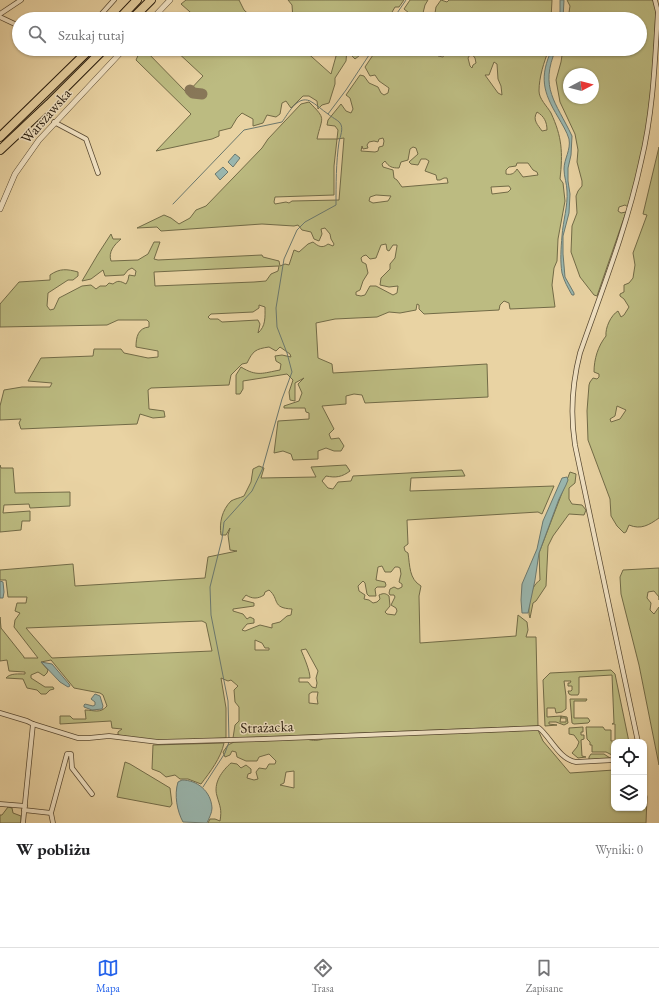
<!DOCTYPE html>
<html lang="pl">
<head>
<meta charset="utf-8">
<style>
  :root { --surface:#fff; --page:#f2f2f2; --text:#202124; --muted:#757577; --line:#e0e0e0; --accent:#2563eb }
  body { margin:0; font-family:"EB Garamond",serif; background:var(--page); color:var(--text) }
  .controls { position:absolute; right:12px; bottom:12px; display:grid; overflow:hidden; border-radius:8px; box-shadow:0 1px 3px #0004 }
  .controls button { width:36px; height:36px; display:grid; place-items:center; padding:0; border:0; border-bottom:1px solid var(--line); background:var(--surface); color:var(--text); font:20px sans-serif }
  .compass { position:absolute; left:563px; top:68px; width:36px; height:36px; border-radius:50%; background:var(--surface); box-shadow:0 1px 3px #0004; rotate:83deg }
  .list { margin:0; padding:0; list-style:none }
  h2 { display:flex; justify-content:space-between; align-items:center; height:52px; margin:0; padding:0 16px; font-size:17px }
  h2 small { font-size:13px; font-weight:400; color:var(--muted) }
  .icon { flex:none; width:22px; height:22px; fill:none; stroke:currentColor; stroke-width:2; stroke-linecap:round; stroke-linejoin:round }
  .map { position:relative; flex:none; width:659px; height:823px; overflow:hidden }
  .search { position:absolute; background:var(--surface); box-shadow:0 1px 3px #0004; left:12px; right:12px; top:12px; height:44px; display:flex; align-items:center; gap:10px; box-sizing:border-box; padding:0 14px; border-radius:22px; color:var(--muted); font-size:15px }
  .sheet { height:124px; background:var(--surface) }
  nav { display:flex; justify-content:space-around; align-items:center; box-sizing:border-box; height:56px; border-top:1px solid var(--line); background:var(--surface); font-size:11px; color:var(--muted) }
  nav a { display:grid; justify-items:center; gap:2px }
  nav .on { color:var(--accent) }
  .map>svg:first-child { display:block }
  .green { fill:#bcbb81; stroke:#726b47; fill-rule:evenodd }
  .water { fill:#99b6ae; stroke:#6b786e }
  .lines { fill:none; stroke-linecap:round; stroke-linejoin:round }
  .stream { stroke:#6b786e; stroke-width:1 }
  .taxiway { stroke:#887758; stroke-width:11 }
  .minor-casing { stroke:#584932; stroke-width:5.5 }
  .tertiary-casing { stroke:#584932; stroke-width:6 }
  .motorway-casing { stroke:#271b0d; stroke-width:10 }
  .minor { stroke:#f1e2c3; stroke-width:4 }
  .tertiary { stroke:#f1e2c3; stroke-width:5 }
  .motorway { stroke:#e9d3a3; stroke-width:8 }
  .labels { text-anchor:middle; stroke-width:3; stroke-linejoin:round; paint-order:stroke }
  .street-label { font-size:15px; fill:#271b0d; stroke:#f1e2c3 }
</style>
</head>
<body>
<div class="map">
<svg width="659" height="823" viewBox="0 0 659 823">
  <rect width="100%" height="100%" fill="#e9d3a3"/>
  <filter id="stains"><feTurbulence type="fractalNoise" baseFrequency=".005" numOctaves="4"/><feColorMatrix values="0 0 0 0 .2 0 0 0 0 .09 0 0 0 0 .02 0 0 0 .5 -.17"/></filter>
  <radialGradient id="worn" r=".72"><stop offset=".6" stop-color="#630" stop-opacity="0"/><stop offset="1" stop-color="#630" stop-opacity=".3"/></radialGradient>
  <g class="green">
    <path d="M186,0H239L244,10L254,19H198L181,4Z"/>
    <path d="M288,0H404L399,7H395L388,19H293L292,5Z"/>
    <path d="M410,0H428L425,5L423,13L414,17L404,9Z"/>
    <path d="M441,0L447,2L449,0H552L551,19H434L436,7Z"/>
    <path d="M567,0H653L656,10C654,46 653,81 648,117C644,147 636,177 628,207L625,205L619,207L618,211L621,213L626,212L597,296L594,295L580,277L571,252L572,226L577,213L576,196L578,191L582,186V181L577,162L578,150L575,134L560,102L556,80L561,62L563,49H640V19H568L570,6ZM569,74H593V98H569Z"/>
    <path d="M141,49H144L187,93L203,76L174,49H303L331,74L338,49H347L346,61L335,78V84L329,103L322,105L318,109L317,101L309,96H303L291,108L286,101L282,103L280,114L276,117L267,115L263,123L253,126V119L242,113L237,118L231,128L219,131V136L212,139L156,151L191,114L136,60Z"/>
    <path d="M355,49H370L368,52H364L355,59L352,56Z"/>
    <path d="M377,49H436L435,51L438,56L443,57L447,50L446,49C453,49 463,51 468,49H549C544,62 539,77 539,91C539,99 547,106 551,113C562,137 563,152 560,179L563,183L565,201L558,239L557,261L554,268L552,285L555,307L510,309L509,303L504,301L500,305L499,310L424,314L419,309V305L417,304L416,310L400,313L389,312L377,317L335,319L316,323L318,358L332,364L333,373L487,364L488,397L365,403L362,395L354,394L346,396V404L322,406L334,429L329,434L331,439L339,438L344,446L341,451H334L326,448L318,451V459L293,460L291,454L283,451L274,453L278,421L309,419V413L306,412L305,408H284V406L299,401L302,393L298,384L304,378L295,383V401L290,400L289,392L293,380L287,374L243,381V389L240,394H236V375L241,367C257,377 263,373 280,370L281,364L276,361L275,356L282,355L291,357L290,354L280,347L276,351L269,347C255,349 253,351 247,363L242,364L231,375L229,385L151,388L148,390L149,409L164,411L165,417L153,418L140,414L137,424L21,429L19,423L21,419L0,420V406L4,390L22,387H50L52,383L28,381L41,358L93,356L94,349H121L124,353L148,358L158,357V351L136,347C136,337 138,328 149,327V322L147,320H118L107,325L0,327V304L19,282L50,280V275C60,268 67,269 78,272V276L73,280H68L48,293L47,306L50,310L54,309L59,298L82,286L91,285L96,289L100,286H106L109,283L113,284C118,280 120,281 126,284L128,280L129,275L135,276L136,271L132,268L128,270L124,275L105,276L103,270L91,279L82,281L98,254L111,234L113,239H121C114,245 108,252 111,261L138,260L148,254L154,242H160L154,259L158,260L262,255L263,257L279,261L280,266L285,264L289,265L294,250L299,252L308,244L313,242C318,246 322,249 328,244L333,246L334,244L331,239L330,234L325,228L321,229L322,234L319,241L314,239L311,232L302,230L298,225L294,226L262,224L161,231L157,227L137,228L164,215L171,218L179,224L190,218L196,210L206,206L262,148L268,139L301,104L309,102C327,120 322,116 317,139H337L338,130L335,126L327,125L328,120L341,104L346,111L351,113L353,109L350,98L346,95L360,75L364,76L369,83L378,87L381,93L384,95L388,93L389,88L379,81L375,75L370,76L365,67ZM471,53L475,58L476,63L473,65L472,68L470,66L468,58ZM494,62L497,64L498,79L501,86L502,95L498,93L485,75H489ZM537,112C544,116 547,122 547,130L542,131C538,125 532,120 537,112ZM344,138L339,200L292,201L289,203L286,202L275,204L274,202L275,197L334,195V166L337,139ZM383,138L384,141L383,146L379,147L378,151L375,152L361,151L362,146L363,149L368,148L367,145L369,142L374,141L378,142L379,139ZM413,147L416,148L418,154L409,162L411,164L418,165L421,159H426L429,161L425,171L436,175L437,180H440L444,178H447L448,183L402,187L397,180L394,178L393,170L383,167L382,164L385,161C389,167 392,168 399,168L401,162L408,160L410,149ZM517,163H528L533,170L537,172L538,175L523,177L517,169C514,174 511,175 506,174V170L509,167L516,166ZM509,186L511,189L508,192L492,194L491,187ZM376,195L391,196L388,201L373,203L369,201L370,197ZM386,244L387,250L389,251L393,245H397V246L395,258L390,264V269L381,278L380,285L389,287L398,286L397,293L393,295L376,286H370L365,295L361,296L356,295V292L360,290L363,281L368,273L366,264L362,262L361,258L363,256L366,255L370,259L376,258L381,245ZM279,266L278,271L271,274L266,281L254,282L155,286L154,272ZM259,305L265,307C265,317 266,326 258,333L260,324L258,320L222,322L218,319H210L208,317L211,314L253,312L259,308Z"/>
    <path d="M659,147V518C649,525 641,530 629,525L626,532L624,533L617,526L611,516L610,499L588,440L587,411L589,385L590,382L593,378L597,379L599,377V374L594,372C594,359 598,346 606,336C605,328 611,315 618,311L621,317L624,315L629,307L624,299L620,296V294L624,292V285L629,283L633,278L635,265L633,253L647,215L643,214ZM617,406L626,410L620,419L611,422L610,419L615,416Z"/>
    <path d="M0,465L1,468H13L15,493L70,492V506L30,508L29,504L4,505L3,513L30,511V521H22L21,530L0,532Z"/>
    <path d="M346,465L350,471C342,477 336,478 326,476L322,481L328,488L333,489L338,482L351,481L353,476L462,470L465,476L411,478L410,491L554,486L542,514L538,512L407,520L408,544L404,547L405,551L408,553C410,566 409,579 421,586L419,596L420,643L516,636L518,615L527,622L528,630L526,637H536L538,726L233,738L235,725L239,721V707L235,702L234,690L238,686L231,680L228,681L221,678L226,708V738L152,741L118,735V732L122,729L112,728L111,721L60,724V716H70L73,719H86L85,710C94,710 100,714 107,706L103,695L100,693L74,688L51,660L41,662L48,670L47,673L44,676L38,672L31,675V678L45,687H53L54,689L50,690L46,694H41L37,690L27,688L23,679L6,678C10,673 19,674 25,674V672L9,671L7,660L0,661V617L1,628L24,657V658H38L14,627L15,620L20,613L15,611L17,603H26L27,597H8L6,580H0V570L73,564L75,586L205,578L208,557L237,551L230,550L228,535L230,528L226,535H221C219,523 222,510 231,501C234,499 240,498 244,496L251,482L253,469L259,466L264,468L261,478L316,477L311,467ZM382,566L385,572H391L395,567H398L400,568L401,574L399,582L402,584V587L398,589L394,587L390,589L389,593L390,595H394L395,597L391,605L396,608L397,611L395,615L387,614L385,612L390,606L389,596C385,593 384,593 379,595L380,599L377,602L373,603L369,600L364,599L365,595L359,591L358,586L363,581L365,583L367,594L369,596H376L375,589L377,587H385L386,585L385,582L376,580L378,567ZM269,590C280,599 271,608 292,609L291,615L287,616L280,622L272,624V628L260,625L245,631L242,630L247,624L254,623V619L250,617L247,619L243,614L233,611V609L254,606V603L242,600L246,595C252,599 258,599 264,595L265,592ZM202,621L206,623L212,651L52,658L26,628ZM255,640L262,643L265,648H269V650H255ZM306,649L318,671L316,678L317,683L316,688L312,687L308,682H299V678H310C310,671 304,657 301,650ZM312,692H318L317,698L318,704L309,703V694Z"/>
    <path d="M570,472L576,474L575,483L569,488V499L572,504L582,505L586,510L584,515L569,514L553,536L548,546L546,586L536,601L533,603L530,618C527,611 530,591 535,585C536,583 538,582 540,580L539,553Z"/>
    <path d="M659,568V600V597L654,591L648,592L647,598L651,603L650,610L654,614L659,607V765L639,665L621,594L620,577L623,570Z"/>
    <path d="M611,670L615,674L629,742H614V756L606,752H592V745H590V742L587,739L586,727H603L605,730H611V741H615V724H612L614,723L612,675L579,677V693L578,695H571L569,694L568,691H571L572,690V686H568V683H570L571,681H564L566,696V709L562,712L556,713L555,708H547V717L561,716L560,722H566V718H561V716L567,717L568,723L564,725L556,722H549V724L557,725L545,726L543,680L550,673Z"/>
    <path d="M570,699H587L586,701H574V718H588L590,721L588,723L574,724L572,723Z"/>
    <path d="M583,727V732H581V735H584V739L581,740L582,756L586,757L578,758L572,753L577,747L579,742L574,735L569,734V728Z"/>
    <path d="M538,730L543,741L570,773L614,770V808H644V783L647,797L646,823H208L210,819H215L220,821C222,809 220,807 217,796C213,783 222,771 231,763L237,764L241,768L246,765L251,769V773L248,774L247,778L254,780L258,779L256,772L259,768L266,769L269,764H275L276,761L269,754L259,757L257,761H246L237,757L236,752L232,751L230,755L225,757L223,752L228,745L234,742L307,739C312,741 320,741 324,738ZM294,771V788L280,785L284,783L286,772Z"/>
    <path d="M224,743C221,758 210,772 201,784L188,779H180L175,775L166,777L160,772L152,769L153,745Z"/>
    <path d="M591,754H604L610,758L589,760V757Z"/>
    <path d="M125,762L130,764L170,788L172,804L170,807L117,797Z"/>
    <path d="M8,807L12,808L13,813L21,816V823H0V815H2Z"/>
  </g>
  <g class="water">
    <path d="M560,0H564L563,19H560Z"/>
    <path d="M552,49H556C539,88 556,102 572,136L571,155L568,168V181L570,194L569,213L563,236V254L565,277L574,293V295H572C568,288 564,281 562,273C560,261 561,248 562,236C563,221 568,206 567,191C567,184 564,177 564,169C564,159 571,150 569,139C567,132 562,124 558,117C543,92 539,77 552,49Z"/>
    <path d="M235,154L240,158L233,167L228,162Z"/>
    <path d="M223,167L228,172L220,180L215,174Z"/>
    <path d="M567,477L568,480L566,485L559,499L539,553L535,580L528,613H522L521,600L522,584L537,549L543,521L562,478Z"/>
    <path d="M0,581L3,582L4,592L3,598H0Z"/>
    <path d="M41,662L52,664L69,684L70,686L68,687L60,682Z"/>
    <path d="M95,694L100,696L103,706L102,709L92,710L84,707V705L85,704L93,706L95,705V702L91,699Z"/>
    <path d="M182,780C197,780 211,791 212,808C212,813 209,818 207,823L183,822C177,811 174,795 178,782Z"/>
  </g>
  <g class="lines">
    <g class="stream">
      <path d="M393,19L406,0"/>
      <path d="M173,204L244,130L282,122C288,114 297,95 310,101C316,104 322,110 328,114L346,90L373,49"/>
      <path d="M229,739L228,701L211,615L210,587L222,539L224,522L252,491L262,470L282,399L292,372L287,353L277,327L276,308L284,259L297,230L305,222L336,205C336,184 336,163 339,142C340,137 344,128 340,123C338,120 331,117 328,114"/>
      <path d="M203,787L225,753L229,742"/>
    </g>
    <path class="taxiway" d="M190,90L193,93L202,94"/>
    <g class="minor-casing">
      <g id="minor">
        <path d="M0,14L21,0"/>
        <path d="M0,17L19,26"/>
        <path d="M97,19L114,0"/>
        <path d="M54,122L86,139L98,173"/>
        <path d="M0,713L27,721L33,724L78,738H89L109,736L158,742L264,739L539,728C551,738 559,759 576,762L614,760"/>
        <path d="M638,742L575,445C570,413 572,384 580,353C602,290 627,227 641,162C653,113 655,62 658,12L655,0"/>
        <path d="M0,804L25,806"/>
        <path d="M24,810L51,813L67,754H71L72,768L92,794"/>
        <path d="M51,813L53,823"/>
        <path d="M23,823L33,724"/>
      </g>
    </g>
    <g class="tertiary-casing">
      <g id="tertiary">
        <path d="M152,19L170,0"/>
        <path d="M0,209L15,174L39,140L124,49"/>
      </g>
    </g>
    <g class="motorway-casing">
      <g id="motorway">
        <path d="M119,19L137,0"/>
        <path d="M132,19L151,0"/>
        <path d="M0,137L90,49"/>
        <path d="M0,150L49,104L104,49"/>
      </g>
    </g>
    <use href="#minor" class="minor"/>
    <use href="#tertiary" class="tertiary"/>
    <use href="#motorway" class="motorway"/>
  </g>
  <g class="labels">
    <g class="street-label">
      <text transform="translate(46 116) rotate(-49)" y="5">Warszawska</text>
      <text transform="translate(267 727) rotate(-2)" y="5">Strażacka</text>
    </g>
  </g>
  <rect width="100%" height="100%" filter="url(#stains)"/>
  <rect width="100%" height="100%" fill="url(#worn)"/>
</svg>
<div class="controls">
<button><svg class="icon" aria-label="locate" viewBox="0 0 24 24"><circle cx="12" cy="12" r="6"/><path d="M12 2v4M12 18v4M2 12h4M18 12h4"/></svg></button>
<button><svg class="icon" aria-label="layers" viewBox="0 0 24 24"><path d="M12 4l9 5-9 5-9-5zM3 14l9 5 9-5"/></svg></button>
</div>
<svg class="compass" viewBox="-18 -18 36 36"><path d="M0-13l5 13h-10z" fill="#e53935"/><path d="M0 13l5-13h-10z" fill="#757577"/></svg>
<div class="search"><svg class="icon" aria-label="search" viewBox="0 0 24 24"><circle cx="10" cy="10" r="6"/><path d="M15 15l6 6"/></svg>Szukaj tutaj</div>
</div>
<section class="sheet">
<h2>W pobliżu<small>Wyniki: 0</small></h2>
<ul class="list">
</ul>
</section>
<nav>
<a class="on"><svg class="icon" aria-label="map" viewBox="0 0 24 24"><path d="M3 6l6-2 6 2 6-2v14l-6 2-6-2-6 2zM9 4v14M15 6v14"/></svg>Mapa</a>
<a><svg class="icon" aria-label="directions" viewBox="0 0 24 24"><path d="M12 3l9 9-9 9-9-9zM9 14v-3h6M13 9l2 2-2 2"/></svg>Trasa</a>
<a><svg class="icon" aria-label="saved" viewBox="0 0 24 24"><path d="M7 4h10v16l-5-4-5 4z"/></svg>Zapisane</a>
</nav>
</body>
</html>
